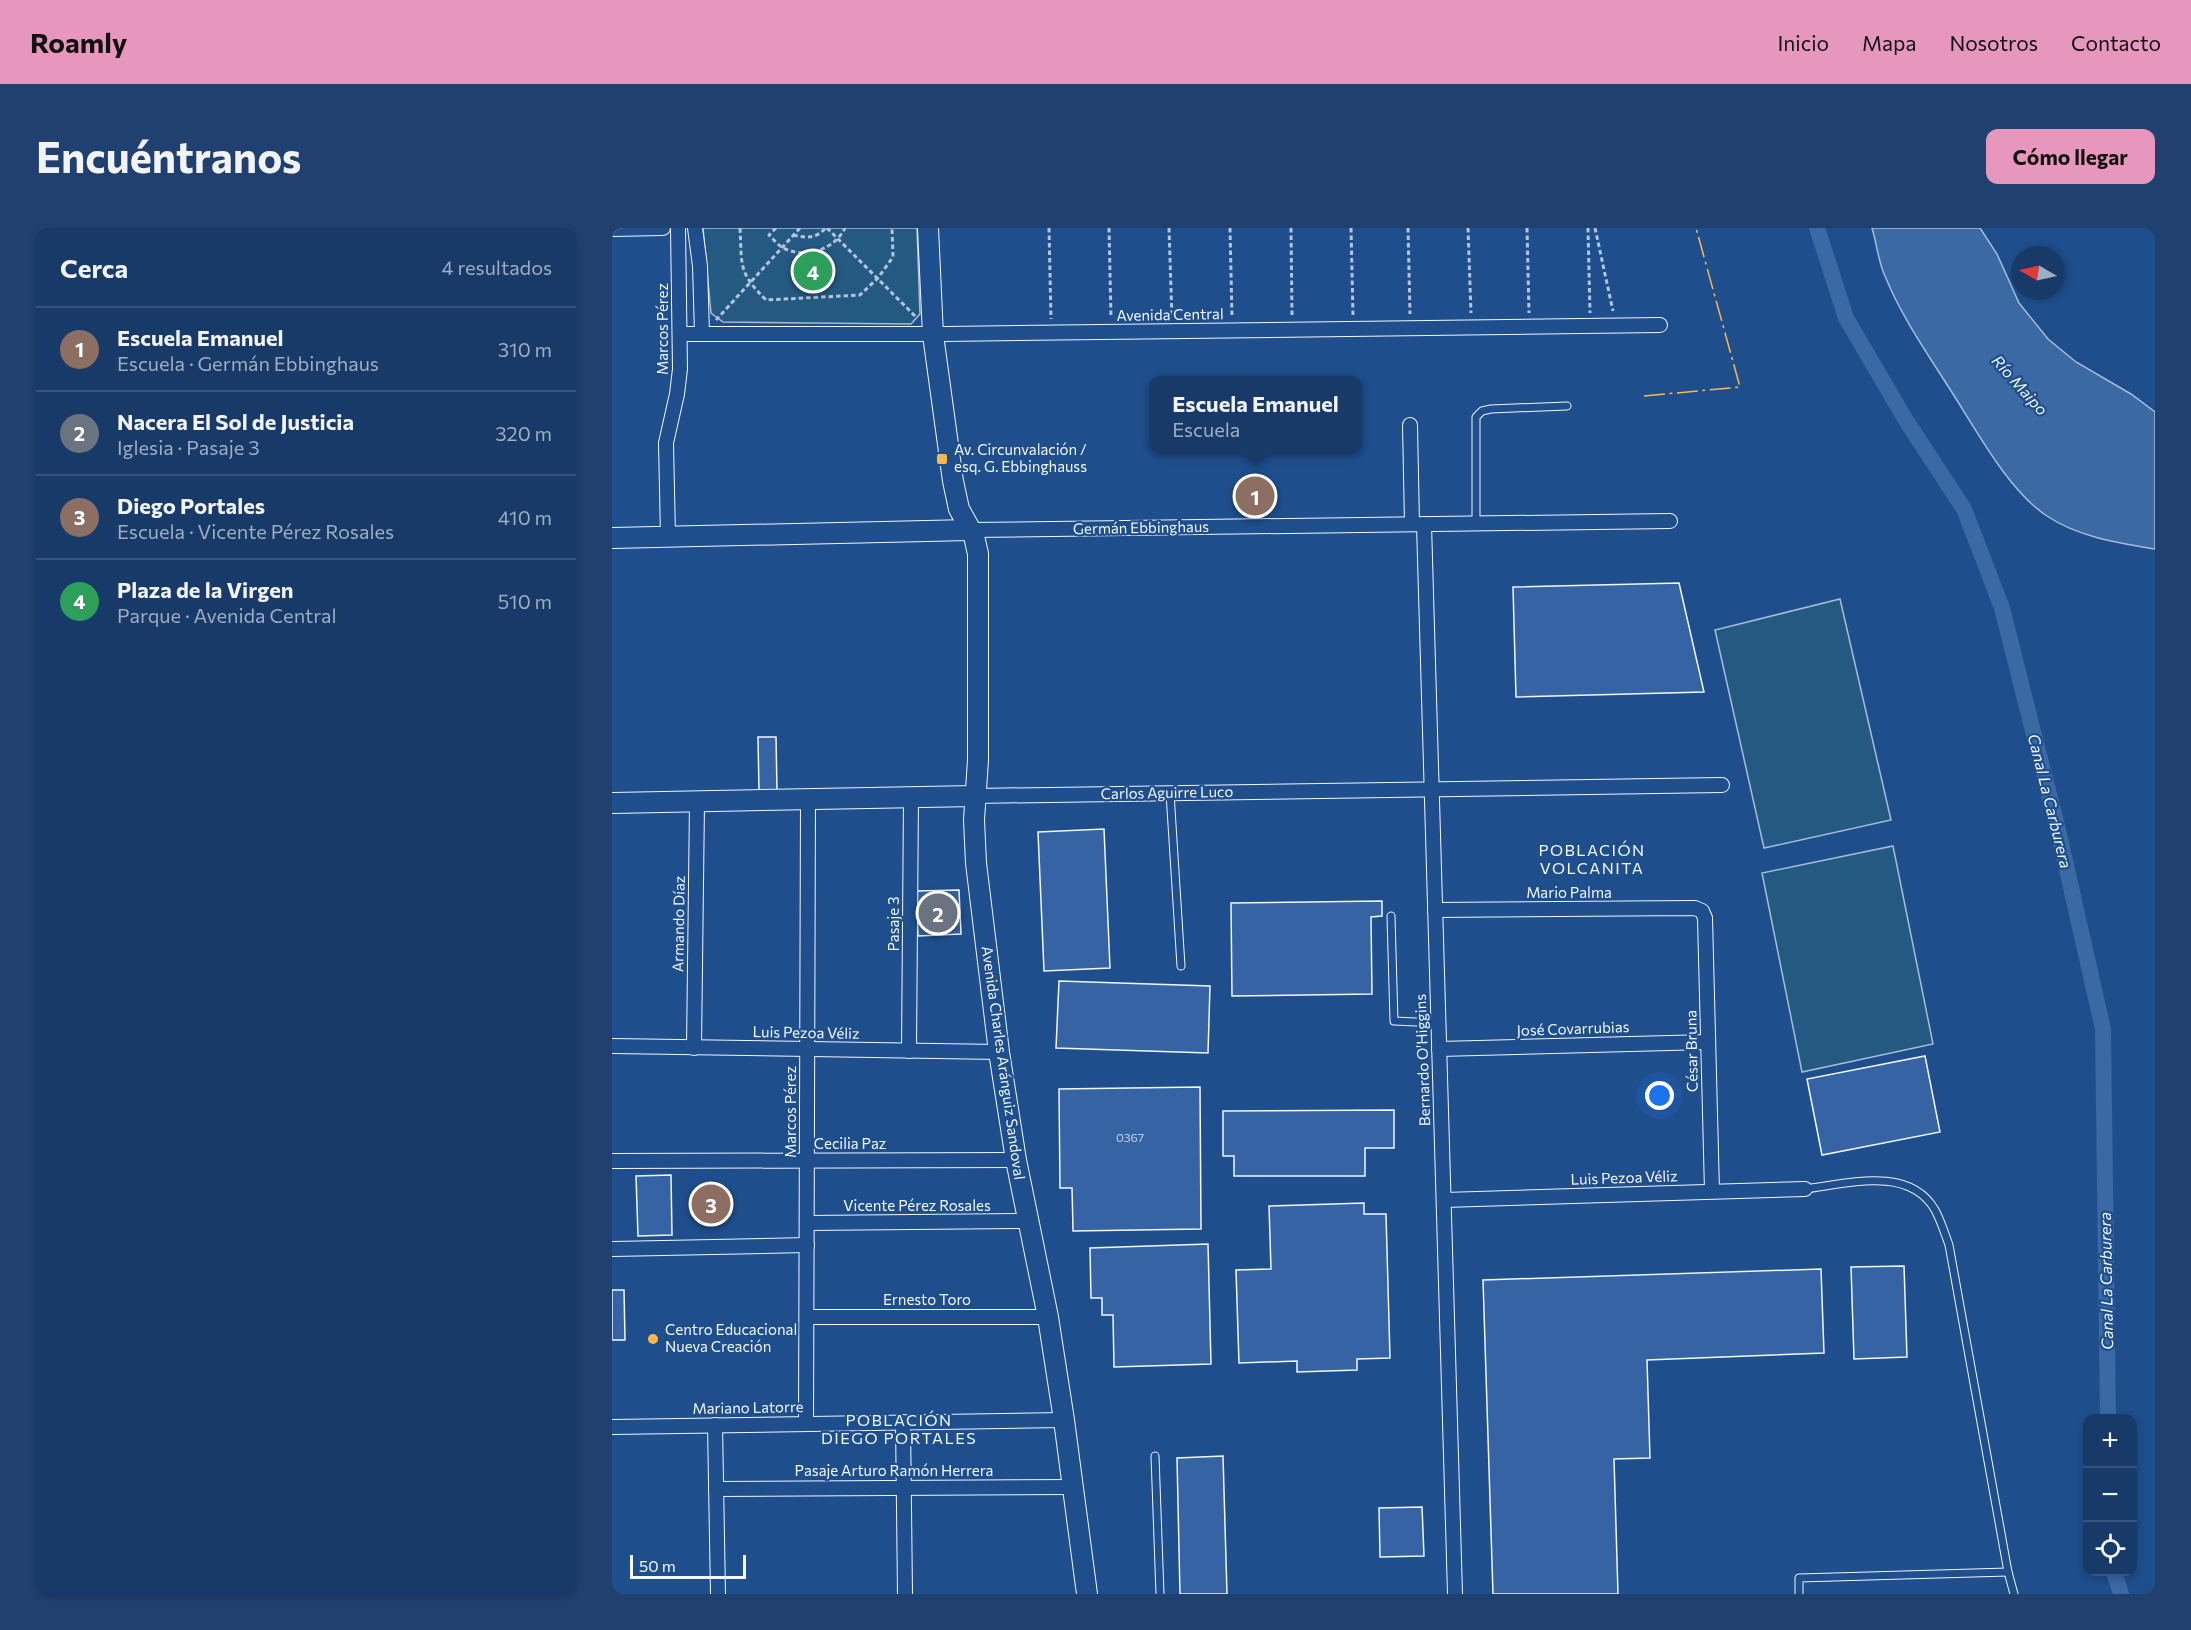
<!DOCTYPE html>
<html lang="es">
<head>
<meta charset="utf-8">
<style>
  :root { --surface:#173a69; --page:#20416f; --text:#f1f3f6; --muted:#9eadc0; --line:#36547d; --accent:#e797bd }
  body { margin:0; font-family:Commissioner,sans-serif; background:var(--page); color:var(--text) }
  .controls { position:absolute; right:18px; bottom:18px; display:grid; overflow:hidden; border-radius:12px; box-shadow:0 3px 9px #0003 }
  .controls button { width:54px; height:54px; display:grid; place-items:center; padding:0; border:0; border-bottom:2px solid var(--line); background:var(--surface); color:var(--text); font:30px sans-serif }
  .compass { position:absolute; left:1399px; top:18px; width:54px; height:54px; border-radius:50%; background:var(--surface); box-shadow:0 3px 9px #0003; rotate:279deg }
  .scale { position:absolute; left:18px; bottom:15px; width:116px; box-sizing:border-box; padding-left:6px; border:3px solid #f2f6ff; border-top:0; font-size:16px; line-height:21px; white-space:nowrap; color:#f2f6ff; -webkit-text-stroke:4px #1f4e8c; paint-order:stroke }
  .you { position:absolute; left:1048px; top:868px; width:21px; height:21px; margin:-15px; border:4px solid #fff; border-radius:50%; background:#1a73e8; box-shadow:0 0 0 9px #1a73e833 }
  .badge { display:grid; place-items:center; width:39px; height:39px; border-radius:50%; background:var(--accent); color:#fff; font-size:20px; font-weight:700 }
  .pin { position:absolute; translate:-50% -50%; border:3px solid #fff; box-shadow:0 2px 6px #0006 }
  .popup { position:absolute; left:537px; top:148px; width:213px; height:78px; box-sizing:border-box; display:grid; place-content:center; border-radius:12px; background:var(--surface); filter:drop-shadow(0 2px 4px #0005); font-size:20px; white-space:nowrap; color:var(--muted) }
  .popup b { font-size:22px; color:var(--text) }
  .popup::after { content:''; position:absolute; left:50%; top:100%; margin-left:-12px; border:12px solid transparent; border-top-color:var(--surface) }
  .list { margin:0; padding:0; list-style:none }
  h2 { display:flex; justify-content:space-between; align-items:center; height:78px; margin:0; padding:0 24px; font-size:26px }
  h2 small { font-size:20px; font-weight:400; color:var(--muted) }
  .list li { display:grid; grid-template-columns:39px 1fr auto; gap:18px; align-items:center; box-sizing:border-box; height:84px; padding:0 24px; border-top:2px solid var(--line) }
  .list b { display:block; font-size:22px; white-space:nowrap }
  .list p { margin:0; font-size:20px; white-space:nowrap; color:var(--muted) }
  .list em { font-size:20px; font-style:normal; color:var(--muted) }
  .icon { flex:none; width:33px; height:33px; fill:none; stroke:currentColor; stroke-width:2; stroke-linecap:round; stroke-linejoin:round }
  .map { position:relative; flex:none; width:1543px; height:1366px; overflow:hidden; border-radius:12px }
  header { display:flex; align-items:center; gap:36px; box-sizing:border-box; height:84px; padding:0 30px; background:var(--accent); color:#111 }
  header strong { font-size:28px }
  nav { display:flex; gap:33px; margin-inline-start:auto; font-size:21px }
  .intro { display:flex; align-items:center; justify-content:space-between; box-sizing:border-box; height:144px; padding:0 36px }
  h1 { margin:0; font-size:42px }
  .button { padding:15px 27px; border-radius:12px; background:var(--accent); color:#111; font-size:21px; font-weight:700 }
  main { display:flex; gap:36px; padding:0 36px }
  aside { flex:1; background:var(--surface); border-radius:12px; box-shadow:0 3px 9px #0003 }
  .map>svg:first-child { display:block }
  .green { fill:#245a82; stroke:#a8bbd7; stroke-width:1.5 }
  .water { fill:#3b69a3; stroke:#a8bbd7; stroke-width:1.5 }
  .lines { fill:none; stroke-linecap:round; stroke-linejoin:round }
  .canal { stroke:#3b69a3; stroke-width:16 }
  .building { fill:#3563a3; stroke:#f2f6ff; stroke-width:1.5 }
  .lane-casing { stroke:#f2f6ff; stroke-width:9 }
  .street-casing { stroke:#f2f6ff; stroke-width:16 }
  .secondary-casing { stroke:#f2f6ff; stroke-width:22 }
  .path { stroke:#b3c4dc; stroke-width:3; stroke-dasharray:4.5 3; stroke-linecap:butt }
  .lane { stroke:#1f4e8c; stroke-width:7 }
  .street { stroke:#1f4e8c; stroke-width:14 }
  .secondary { stroke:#1f4e8c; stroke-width:20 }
  .power { stroke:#ffb74d; stroke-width:1.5; stroke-dasharray:21 4.5 3 4.5; stroke-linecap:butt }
  .poi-dot { fill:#ffb74d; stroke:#1f4e8c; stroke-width:2 }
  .labels { text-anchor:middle; stroke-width:4.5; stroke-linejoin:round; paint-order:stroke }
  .number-label { font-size:12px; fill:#c3d1e8 }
  .street-label { font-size:15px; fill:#f2f6ff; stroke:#1f4e8c }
  .poi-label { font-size:15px; fill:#f2f6ff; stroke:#1f4e8c; text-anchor:start }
  .water-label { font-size:16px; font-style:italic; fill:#f2f6ff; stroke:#1f4e8c }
  .neighbourhood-label { font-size:16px; letter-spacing:1.5px; fill:#f2f6ff; stroke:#1f4e8c }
</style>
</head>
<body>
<header>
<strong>Roamly</strong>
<nav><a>Inicio</a><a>Mapa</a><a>Nosotros</a><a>Contacto</a></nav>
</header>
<div class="intro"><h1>Encuéntranos</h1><a class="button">Cómo llegar</a></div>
<main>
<aside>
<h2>Cerca<small>4 resultados</small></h2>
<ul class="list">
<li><span class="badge" style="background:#8d6e63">1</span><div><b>Escuela Emanuel</b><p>Escuela · Germán Ebbinghaus</p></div><em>310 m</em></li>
<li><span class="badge" style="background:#6b7280">2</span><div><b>Nacera El Sol de Justicia</b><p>Iglesia · Pasaje 3</p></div><em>320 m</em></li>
<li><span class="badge" style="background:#8d6e63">3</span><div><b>Diego Portales</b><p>Escuela · Vicente Pérez Rosales</p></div><em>410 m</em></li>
<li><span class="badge" style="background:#2e9e5b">4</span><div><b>Plaza de la Virgen</b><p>Parque · Avenida Central</p></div><em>510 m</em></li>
</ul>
</aside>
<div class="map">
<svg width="1543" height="1366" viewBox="0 0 1543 1366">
  <rect width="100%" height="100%" fill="#1f4e8c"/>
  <g class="green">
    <path d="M91,0H305L308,86L299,96L111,94L99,85Z"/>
    <path d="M1228,371L1279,592L1152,620L1103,402Z"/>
    <path d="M1281,618L1321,816L1190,844L1150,645Z"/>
  </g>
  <path class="water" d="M1260,0H1368L1385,26L1407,75L1436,111L1464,134L1519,166L1543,184V321C1507,315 1466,309 1435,288C1397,263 1366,205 1341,166C1317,128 1290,90 1273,48C1266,33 1265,16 1260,0Z"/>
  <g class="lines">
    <g class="canal">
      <path d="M1205,0L1234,90L1295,194L1352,281L1390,380L1446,602L1491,801L1496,1190"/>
      <path d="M1502,1344L1509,1366"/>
    </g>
  </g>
  <g class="building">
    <path d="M1067,355L1092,464L904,469L901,359Z"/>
    <path d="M146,509H164L165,562L147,563Z"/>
    <path d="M492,601L498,740L432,743L426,604Z"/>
    <path d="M347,662L349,706L306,708L304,663Z"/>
    <path d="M770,673V688L759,689L760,766L620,768L619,675Z"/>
    <path d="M447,753L598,758L596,825L444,820Z"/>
    <path d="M1313,828L1328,904L1210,927L1195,851Z"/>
    <path d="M588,859L589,1001L461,1003L460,960H448L447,861Z"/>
    <path d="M782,882V920H753V948H622V928H611V883Z"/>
    <path d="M59,947L60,1007L26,1008L24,948Z"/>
    <path d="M752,975V986H774L778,1130L745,1131V1142L685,1144V1133L627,1135L624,1042L659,1041L657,978Z"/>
    <path d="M596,1016L599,1136L502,1139L501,1087H490V1070H479L478,1020Z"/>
    <path d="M1292,1038L1295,1129L1242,1131L1239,1039Z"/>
    <path d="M1209,1041L1212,1125L1035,1132L1038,1230L1002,1231L1006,1366H881L871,1052Z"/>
    <path d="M0,1062H12L13,1112H0Z"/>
    <path d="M611,1228L615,1366H568L565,1230Z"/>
    <path d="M810,1279L812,1328L768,1329L767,1280Z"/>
  </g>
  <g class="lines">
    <g class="lane-casing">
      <g id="lane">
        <path d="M864,295V189L870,183L879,181L955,178"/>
        <path d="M558,565L569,738"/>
        <path d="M779,688L782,793L826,795"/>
        <path d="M1193,961C1234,956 1297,937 1323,982C1329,993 1333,1006 1337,1017L1396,1344L1402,1366"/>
        <path d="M543,1228L548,1366"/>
        <path d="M1187,1366V1350L1396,1344"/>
      </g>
    </g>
    <g class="street-casing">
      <g id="street">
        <path d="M83,0L88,38L90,106"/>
        <path d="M0,1L51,0"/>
        <path d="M68,106H333L1048,97"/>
        <path d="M798,197L800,296"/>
        <path d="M812,296L843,1366"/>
        <path d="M358,302L1058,293"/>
        <path d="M56,308L54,215L65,166L68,141L66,0"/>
        <path d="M363,568L1110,557"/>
        <path d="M823,682L1083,680L1090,683L1093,690L1100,963"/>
        <path d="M0,818L387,824"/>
        <path d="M82,820L85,574"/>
        <path d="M827,821L1096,814"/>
        <path d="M297,823L299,569"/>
        <path d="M0,933L404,932"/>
        <path d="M832,972L1193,961"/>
        <path d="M195,995L416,993"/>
        <path d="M0,1021L195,1017"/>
        <path d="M195,1089H436"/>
        <path d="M291,1194L293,1366"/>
        <path d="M194,1196L196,571"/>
        <path d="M103,1197L106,1366"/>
        <path d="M0,1199L452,1192"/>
        <path d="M104,1261L461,1259"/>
      </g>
    </g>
    <g class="secondary-casing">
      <g id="secondary">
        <path d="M316,0L321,107L341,253L347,281L362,308L366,326V532L362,592L364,635L387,824L404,932L436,1089L452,1192L475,1366"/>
        <path d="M0,310L358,302"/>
        <path d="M0,575L363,568"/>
      </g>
    </g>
    <g class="path">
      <path d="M128,0C130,38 126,44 154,72L248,67L266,50L281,29L280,0"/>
      <path d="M164,0L157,7C161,11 166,17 171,20C194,31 222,22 233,0"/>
      <path d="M215,0L303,88"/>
      <path d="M437,0L439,91"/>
      <path d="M497,0L499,90"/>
      <path d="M557,0L560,90"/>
      <path d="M618,0L620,89"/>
      <path d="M679,0L680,88"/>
      <path d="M739,0L741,87"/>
      <path d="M796,0L798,86"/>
      <path d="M856,0L859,85"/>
      <path d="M915,0L917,85"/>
      <path d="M976,0L978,85"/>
      <path d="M983,0L1001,83"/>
      <path d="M181,7C196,10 203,11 214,0"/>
      <path d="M104,92L188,0"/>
    </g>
    <use href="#lane" class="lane"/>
    <use href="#street" class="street"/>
    <use href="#secondary" class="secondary"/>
    <path class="power" d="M1032,168L1128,159L1084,0"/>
  </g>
  <g class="poi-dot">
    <rect x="324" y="225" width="12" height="12" rx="3"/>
    <circle cx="41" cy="1111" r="6"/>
  </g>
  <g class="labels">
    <g class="number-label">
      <text x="518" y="914">0367</text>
    </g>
    <g class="street-label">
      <text transform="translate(558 87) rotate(-1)" y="5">Avenida Central</text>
      <text transform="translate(51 101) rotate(-90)" y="5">Marcos Pérez</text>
      <text transform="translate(529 300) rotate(-1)" y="5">Germán Ebbinghaus</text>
      <text transform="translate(555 565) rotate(-1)" y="5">Carlos Aguirre Luco</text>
      <text x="957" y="670">Mario Palma</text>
      <text transform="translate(67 696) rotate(-89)" y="5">Armando Díaz</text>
      <text transform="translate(282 696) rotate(-90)" y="5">Pasaje 3</text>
      <text transform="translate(961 801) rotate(-2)" y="5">José Covarrubias</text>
      <text transform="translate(194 805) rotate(1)" y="5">Luis Pezoa Véliz</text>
      <text transform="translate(1080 823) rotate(-91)" y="5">César Bruna</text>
      <text transform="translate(811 832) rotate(-92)" y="5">Bernardo O'Higgins</text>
      <text transform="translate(391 835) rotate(82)" y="5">Avenida Charles Aránguiz Sandoval</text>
      <text transform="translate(179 884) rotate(-90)" y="5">Marcos Pérez</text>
      <text x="238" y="921">Cecilia Paz</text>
      <text transform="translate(1012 950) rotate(-2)" y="5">Luis Pezoa Véliz</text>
      <text x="305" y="983">Vicente Pérez Rosales</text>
      <text x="315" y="1077">Ernesto Toro</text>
      <text transform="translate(136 1180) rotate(-1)" y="5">Mariano Latorre</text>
      <text x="282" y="1248">Pasaje Arturo Ramón Herrera</text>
    </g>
    <g class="poi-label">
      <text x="342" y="227">Av. Circunvalación /<tspan x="342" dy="17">esq. G. Ebbinghauss</tspan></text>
      <text x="53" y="1107">Centro Educacional<tspan x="53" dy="17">Nueva Creación</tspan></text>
    </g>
    <g class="water-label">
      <text transform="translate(1408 157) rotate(48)" y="6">Río Maipo</text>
      <text transform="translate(1438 573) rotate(76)" y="6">Canal La Carburera</text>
      <text transform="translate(1494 1053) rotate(-91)" y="6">Canal La Carburera</text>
    </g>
    <g class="neighbourhood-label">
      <text x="980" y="628">POBLACIÓN<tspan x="980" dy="18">VOLCANITA</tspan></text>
      <text x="287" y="1198">POBLACIÓN<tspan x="287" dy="18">DIEGO PORTALES</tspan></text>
    </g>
  </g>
</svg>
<div class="controls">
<button>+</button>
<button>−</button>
<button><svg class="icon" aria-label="locate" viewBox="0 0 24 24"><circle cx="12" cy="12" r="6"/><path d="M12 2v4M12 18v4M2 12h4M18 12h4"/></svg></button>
</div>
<svg class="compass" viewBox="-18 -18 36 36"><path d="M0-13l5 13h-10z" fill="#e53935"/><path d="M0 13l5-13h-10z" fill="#9eadc0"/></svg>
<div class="scale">50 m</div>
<div class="you"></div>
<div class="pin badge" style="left:643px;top:268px;background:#8d6e63">1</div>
<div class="popup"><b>Escuela Emanuel</b>Escuela</div>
<div class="pin badge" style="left:326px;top:685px;background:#6b7280">2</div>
<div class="pin badge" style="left:99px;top:976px;background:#8d6e63">3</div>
<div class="pin badge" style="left:201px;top:43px;background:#2e9e5b">4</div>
</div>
</main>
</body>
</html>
